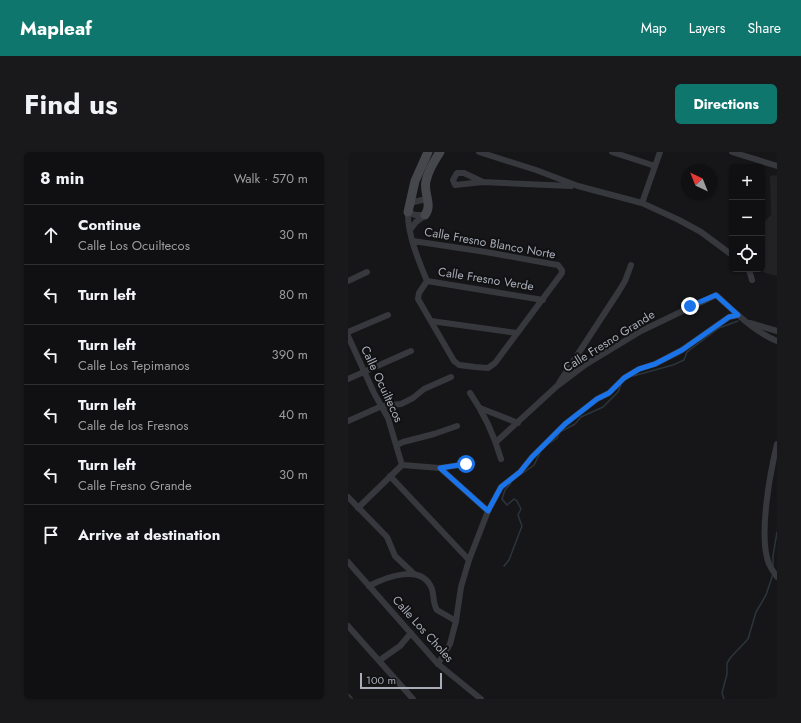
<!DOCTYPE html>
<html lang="en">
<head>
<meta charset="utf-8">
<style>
  :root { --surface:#101012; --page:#19191b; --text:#f1f3f6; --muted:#9c9d9f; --line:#303032; --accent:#0f766e }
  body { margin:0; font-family:Jost,sans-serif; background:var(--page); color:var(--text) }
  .controls { position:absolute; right:12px; top:12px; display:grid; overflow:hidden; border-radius:6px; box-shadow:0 1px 3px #0004 }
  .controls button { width:36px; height:36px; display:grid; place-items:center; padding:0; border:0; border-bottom:1px solid var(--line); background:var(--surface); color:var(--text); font:20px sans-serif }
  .compass { position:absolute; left:333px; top:12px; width:36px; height:36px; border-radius:50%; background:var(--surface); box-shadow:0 1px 3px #0004; rotate:317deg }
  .scale { position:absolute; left:12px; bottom:10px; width:82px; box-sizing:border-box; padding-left:4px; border:2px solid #a8adb8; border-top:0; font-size:11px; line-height:14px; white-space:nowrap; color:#a8adb8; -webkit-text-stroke:3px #111113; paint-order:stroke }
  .stop { position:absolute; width:12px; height:12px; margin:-9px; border:3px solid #1a73e8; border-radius:50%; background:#fff }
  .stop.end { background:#1a73e8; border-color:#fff; box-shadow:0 1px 4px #0008 }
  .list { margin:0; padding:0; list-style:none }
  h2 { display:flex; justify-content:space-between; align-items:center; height:52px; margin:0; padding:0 16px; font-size:17px }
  h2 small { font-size:13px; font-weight:400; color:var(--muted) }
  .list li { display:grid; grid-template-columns:26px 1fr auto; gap:12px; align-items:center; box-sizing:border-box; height:60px; padding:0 16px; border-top:1px solid var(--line) }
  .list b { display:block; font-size:15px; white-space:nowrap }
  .list p { margin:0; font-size:13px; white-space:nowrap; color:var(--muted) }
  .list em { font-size:13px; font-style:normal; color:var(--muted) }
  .icon { flex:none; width:22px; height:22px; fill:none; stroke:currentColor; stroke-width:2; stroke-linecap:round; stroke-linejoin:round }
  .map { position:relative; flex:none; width:429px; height:547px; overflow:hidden; border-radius:6px }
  header { display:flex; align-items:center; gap:24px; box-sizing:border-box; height:56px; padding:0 20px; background:var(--accent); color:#fff }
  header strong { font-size:19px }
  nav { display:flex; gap:22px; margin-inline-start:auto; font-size:14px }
  .intro { display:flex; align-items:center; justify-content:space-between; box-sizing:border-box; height:96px; padding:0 24px }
  h1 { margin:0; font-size:28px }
  .button { padding:10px 18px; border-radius:6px; background:var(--accent); color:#fff; font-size:14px; font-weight:700 }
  main { display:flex; gap:24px; padding:0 24px }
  aside { flex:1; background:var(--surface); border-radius:6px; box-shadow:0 1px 3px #0004 }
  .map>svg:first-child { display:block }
  .built { fill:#222225 }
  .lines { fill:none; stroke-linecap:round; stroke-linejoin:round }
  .stream { stroke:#2c353c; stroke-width:1.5 }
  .street { stroke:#37383d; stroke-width:6 }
  .secondary { stroke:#45474d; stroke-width:9 }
  .route { stroke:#1a73e8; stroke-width:5 }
  .labels { text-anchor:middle; stroke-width:4; stroke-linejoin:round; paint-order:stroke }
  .street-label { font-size:12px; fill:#a8adb8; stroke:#111113 }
</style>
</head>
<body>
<header>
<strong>Mapleaf</strong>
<nav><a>Map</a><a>Layers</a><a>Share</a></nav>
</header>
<div class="intro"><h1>Find us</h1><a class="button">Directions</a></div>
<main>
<aside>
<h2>8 min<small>Walk · 570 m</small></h2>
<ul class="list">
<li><svg class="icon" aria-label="ahead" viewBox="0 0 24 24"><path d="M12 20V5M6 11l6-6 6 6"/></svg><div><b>Continue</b><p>Calle Los Ocuiltecos</p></div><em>30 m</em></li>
<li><svg class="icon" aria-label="left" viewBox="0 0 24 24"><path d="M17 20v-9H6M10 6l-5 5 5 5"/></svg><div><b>Turn left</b></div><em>80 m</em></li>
<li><svg class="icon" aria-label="left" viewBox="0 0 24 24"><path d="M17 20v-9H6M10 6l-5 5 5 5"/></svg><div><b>Turn left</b><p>Calle Los Tepimanos</p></div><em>390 m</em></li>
<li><svg class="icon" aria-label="left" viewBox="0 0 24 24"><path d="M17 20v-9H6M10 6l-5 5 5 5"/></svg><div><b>Turn left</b><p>Calle de los Fresnos</p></div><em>40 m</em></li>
<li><svg class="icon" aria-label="left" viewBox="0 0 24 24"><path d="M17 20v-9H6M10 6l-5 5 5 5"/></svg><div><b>Turn left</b><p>Calle Fresno Grande</p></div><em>30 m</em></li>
<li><svg class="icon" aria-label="arrive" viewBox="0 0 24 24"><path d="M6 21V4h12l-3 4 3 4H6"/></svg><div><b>Arrive at destination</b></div></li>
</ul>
</aside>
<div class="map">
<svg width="429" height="547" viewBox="0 0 429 547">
  <rect width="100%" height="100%" fill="#161618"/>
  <path class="built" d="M429,23V124L417,121L413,117H414V72L423,63L422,24Z"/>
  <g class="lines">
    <g class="stream">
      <path d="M285,224L325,213L336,208L339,200L371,176L390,169"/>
      <path d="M202,291L209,286L212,280L227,272L233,265L255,255L270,240L273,233"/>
      <path d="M175,321L186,313L192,301"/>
      <path d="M425,413V404L429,380"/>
      <path d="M156,414L161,408L174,374L170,363L173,357L169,349L166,347L159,353L154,347L157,338L163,331"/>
      <path d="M376,547L374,541L379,522V511L383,505L400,487L408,460L418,443L425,422"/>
    </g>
    <g class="street">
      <path d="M131,0L188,18L230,34L294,51L331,68L353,80L384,103"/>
      <path d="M264,0L307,14"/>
      <path d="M384,0L429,14"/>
      <path d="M135,30L116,21H109L105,28L107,33L135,30L223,34"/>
      <path d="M62,51L74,48L80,49"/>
      <path d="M294,51L312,0"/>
      <path d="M62,78L68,70L76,64"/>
      <path d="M65,89L138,100L204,112L210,113L214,118V121L147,211L140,216L127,215L111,213L106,209L70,147L71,141L79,129C71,110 59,81 60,60L67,63H77"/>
      <path d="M400,117L402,121L404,128"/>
      <path d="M0,129L19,120"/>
      <path d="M79,129L195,148"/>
      <path d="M83,169L169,181"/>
      <path d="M402,171L429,179"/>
      <path d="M0,180L40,163"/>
      <path d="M0,184L26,241L40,266L54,313"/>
      <path d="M0,227L63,199"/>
      <path d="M211,231L271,139L277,129L283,113"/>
      <path d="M122,241C136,261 146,283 153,307"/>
      <path d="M132,256L170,271"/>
      <path d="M0,269L34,254L53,252L65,246L76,237L103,225"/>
      <path d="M148,290L209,234L237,213L293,179L368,143C387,160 405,179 429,189"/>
      <path d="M429,292C422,321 410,385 421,412C423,416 426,421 429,425"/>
      <path d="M49,293L55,290L86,282L109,274"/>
      <path d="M54,313L92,316L118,312"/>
      <path d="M92,316L140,359"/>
      <path d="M42,324L121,408"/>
      <path d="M0,345L39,385L47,404L66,422"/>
      <path d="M10,356L54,313"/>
      <path d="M0,410L90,512L133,547"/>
      <path d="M21,434C38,425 74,411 84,437C86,444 85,452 89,458L108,469"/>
      <path d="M0,474L65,547"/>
      <path d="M32,508L52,494L63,481"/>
      <path d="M90,512L102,492L108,469L113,435L121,408L140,359L153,335L172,320L184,305L217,272L249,247L261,241L276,226L291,217L307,212L334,198L381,165L390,163"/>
      <path d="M0,545L2,547"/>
    </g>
    <g class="secondary">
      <path d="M60,60L67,29L80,0"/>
      <path d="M77,63C85,53 75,41 78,29C80,19 86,9 92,0"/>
    </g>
  </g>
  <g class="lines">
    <path class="route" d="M118,312L92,316L140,359L153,335L172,320L184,305L217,272L249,247L261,241L276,226L291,217L307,212L334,198L381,165L390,163L368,143L342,154"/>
  </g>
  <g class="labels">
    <g class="street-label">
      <text transform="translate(142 91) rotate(10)" y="4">Calle Fresno Blanco Norte</text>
      <text transform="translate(138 127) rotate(9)" y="4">Calle Fresno Verde</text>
      <text transform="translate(261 189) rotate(-32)" y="4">Calle Fresno Grande</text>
      <text transform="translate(34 232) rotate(65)" y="4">Calle Ocuiltecos</text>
      <text transform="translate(75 477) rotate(48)" y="4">Calle Los Choles</text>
    </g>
  </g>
</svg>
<div class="controls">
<button>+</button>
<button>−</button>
<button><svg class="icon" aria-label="locate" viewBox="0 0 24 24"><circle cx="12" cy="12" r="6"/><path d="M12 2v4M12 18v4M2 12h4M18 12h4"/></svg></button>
</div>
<svg class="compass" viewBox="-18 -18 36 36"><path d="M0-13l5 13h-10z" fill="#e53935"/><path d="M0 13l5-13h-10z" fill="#9c9d9f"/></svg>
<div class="scale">100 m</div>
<div class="stop" style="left:118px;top:312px"></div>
<div class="stop end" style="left:342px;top:154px"></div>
</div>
</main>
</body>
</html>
